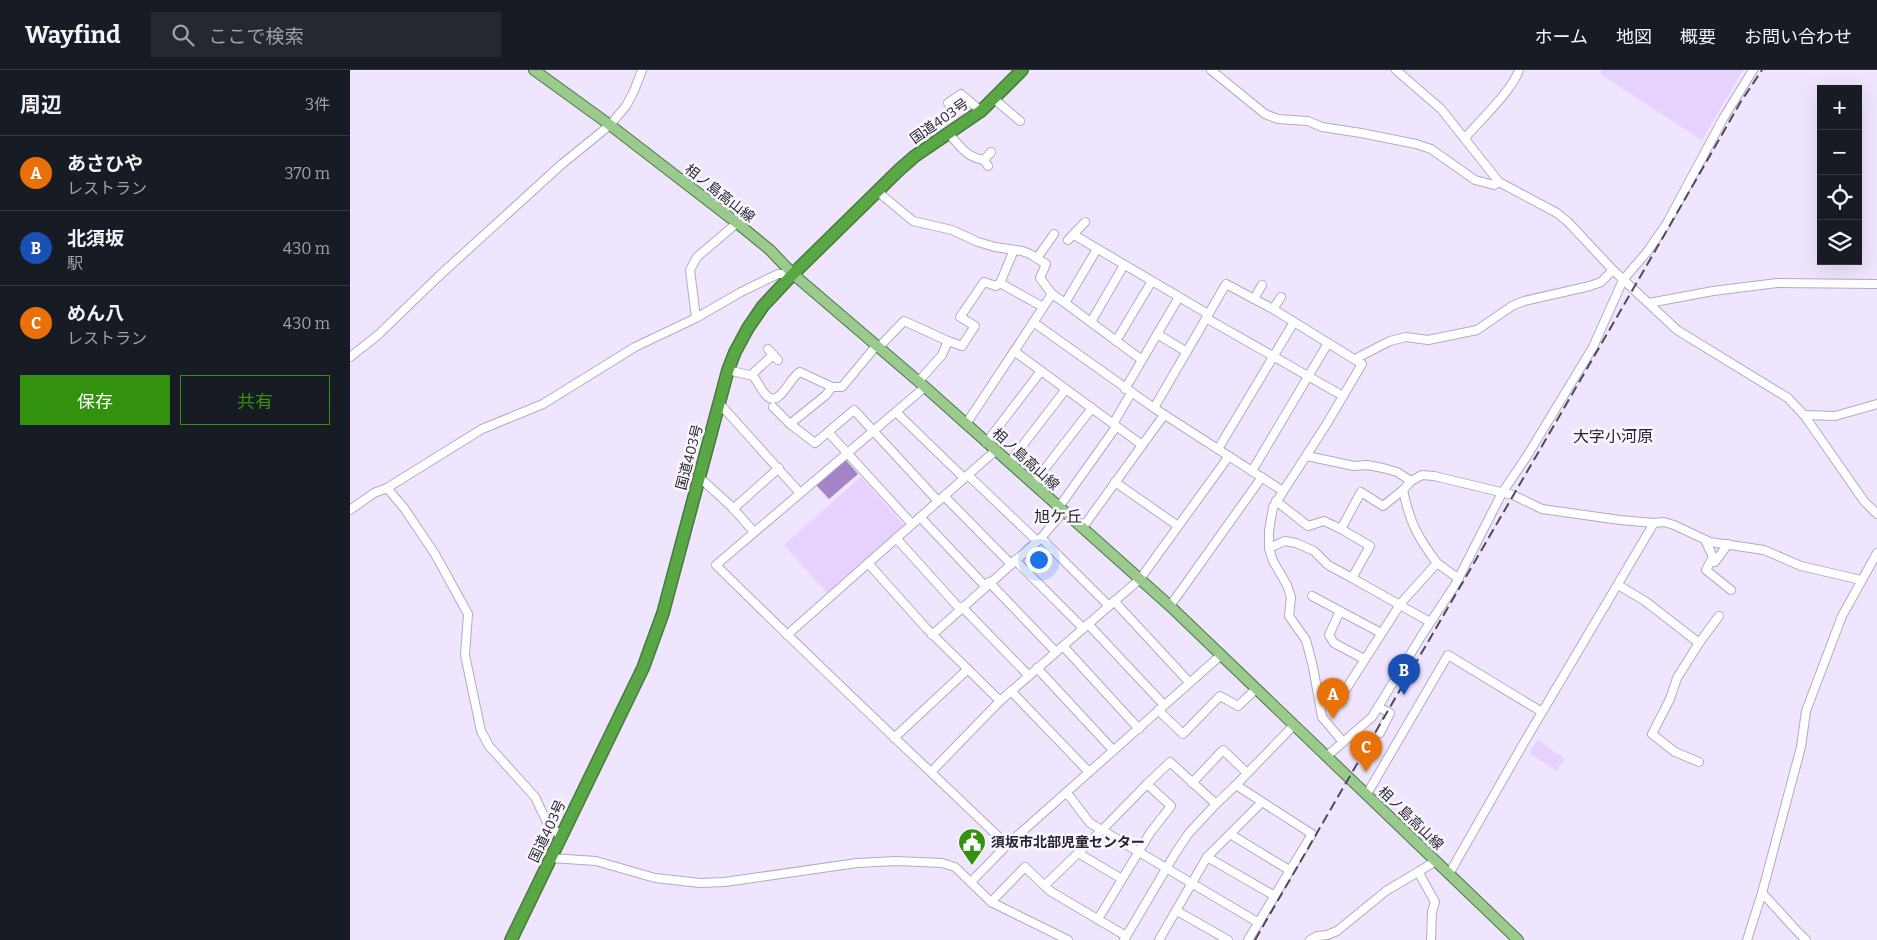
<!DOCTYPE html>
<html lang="ja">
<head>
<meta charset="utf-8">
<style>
  :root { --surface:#171b24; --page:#242831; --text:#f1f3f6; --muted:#9ea1a6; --line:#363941; --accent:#33920d }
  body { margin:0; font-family:Bitter,"Noto Sans JP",serif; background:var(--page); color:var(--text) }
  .controls { position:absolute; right:15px; top:15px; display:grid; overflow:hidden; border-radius:0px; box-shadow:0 5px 20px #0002 }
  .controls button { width:45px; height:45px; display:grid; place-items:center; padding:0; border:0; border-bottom:1px solid var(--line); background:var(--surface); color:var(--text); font:25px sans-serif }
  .you { position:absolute; left:688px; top:489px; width:18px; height:18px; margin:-12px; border:4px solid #fff; border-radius:50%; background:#1a73e8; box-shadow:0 0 0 8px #1a73e833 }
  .badge { display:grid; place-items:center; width:32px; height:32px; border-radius:50%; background:var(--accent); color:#fff; font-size:16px; font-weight:700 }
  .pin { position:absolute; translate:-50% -41px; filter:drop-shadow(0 1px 2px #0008) }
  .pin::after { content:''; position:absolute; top:26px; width:18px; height:15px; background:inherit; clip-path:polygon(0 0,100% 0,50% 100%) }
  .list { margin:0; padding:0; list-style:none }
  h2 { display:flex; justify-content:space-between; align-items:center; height:65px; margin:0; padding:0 20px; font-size:21px }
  h2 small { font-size:16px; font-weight:400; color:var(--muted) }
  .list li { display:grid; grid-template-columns:32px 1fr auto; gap:15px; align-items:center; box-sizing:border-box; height:75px; padding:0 20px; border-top:1px solid var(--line) }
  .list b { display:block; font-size:19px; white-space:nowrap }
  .list p { margin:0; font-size:16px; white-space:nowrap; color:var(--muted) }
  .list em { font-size:16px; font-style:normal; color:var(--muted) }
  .actions { display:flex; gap:10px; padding:15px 20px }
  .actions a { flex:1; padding:11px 0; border:1px solid var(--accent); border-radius:0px; text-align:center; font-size:18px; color:var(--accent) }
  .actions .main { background:var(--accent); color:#fff }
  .icon { flex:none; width:28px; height:28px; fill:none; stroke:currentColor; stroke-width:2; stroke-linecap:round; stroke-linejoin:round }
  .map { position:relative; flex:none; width:1527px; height:870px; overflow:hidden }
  header { display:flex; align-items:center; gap:30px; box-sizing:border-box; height:70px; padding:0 25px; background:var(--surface); border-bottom:1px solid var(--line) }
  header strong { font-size:24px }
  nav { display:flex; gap:28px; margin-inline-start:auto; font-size:18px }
  .search { width:350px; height:45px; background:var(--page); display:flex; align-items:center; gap:12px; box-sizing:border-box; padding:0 18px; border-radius:0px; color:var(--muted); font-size:19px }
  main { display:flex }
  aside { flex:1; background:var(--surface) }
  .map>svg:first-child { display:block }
  .green { fill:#e6d1ff }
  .water { fill:#a484c7 }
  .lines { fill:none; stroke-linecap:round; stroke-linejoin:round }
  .minor-casing { stroke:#b5a8c5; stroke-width:10 }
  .major-casing { stroke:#48793d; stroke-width:12 }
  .highway-casing { stroke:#48793d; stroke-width:14 }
  .minor { stroke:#fff; stroke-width:8 }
  .major { stroke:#9bca8f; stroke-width:10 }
  .highway { stroke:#59a745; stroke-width:11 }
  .rail { stroke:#504a58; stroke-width:2; stroke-dasharray:10 5; stroke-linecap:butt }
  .labels { text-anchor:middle; stroke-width:5; stroke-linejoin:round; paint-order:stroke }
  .street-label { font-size:14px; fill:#28232e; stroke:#f9f6fd }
  .poi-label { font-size:14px; font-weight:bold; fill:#28232e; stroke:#f9f6fd; text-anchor:start }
  .quarter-label { font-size:16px; fill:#28232e; stroke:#f9f6fd }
</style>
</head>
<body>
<header>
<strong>Wayfind</strong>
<div class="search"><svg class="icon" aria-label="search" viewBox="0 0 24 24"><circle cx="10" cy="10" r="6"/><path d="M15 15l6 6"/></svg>ここで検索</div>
<nav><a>ホーム</a><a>地図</a><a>概要</a><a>お問い合わせ</a></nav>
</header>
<main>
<aside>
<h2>周辺<small>3件</small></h2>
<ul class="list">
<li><span class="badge" style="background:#e8710a">A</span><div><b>あさひや</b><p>レストラン</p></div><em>370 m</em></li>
<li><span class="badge" style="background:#1a4fb4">B</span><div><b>北須坂</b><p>駅</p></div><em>430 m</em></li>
<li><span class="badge" style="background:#e8710a">C</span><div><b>めん八</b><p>レストラン</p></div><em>430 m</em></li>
</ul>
<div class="actions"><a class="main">保存</a><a>共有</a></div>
</aside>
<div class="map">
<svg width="1527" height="870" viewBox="0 0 1527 870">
  <rect width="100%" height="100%" fill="#f0e5fe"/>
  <g class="green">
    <path d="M1253,0H1393L1352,70L1250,4Z"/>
    <path d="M511,407L554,455L477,523L434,475Z"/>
    <path d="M1188,670L1215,689L1206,701L1179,682Z"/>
  </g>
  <path class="water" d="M495,389L508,404L479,429L466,415Z"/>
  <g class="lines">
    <g class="minor-casing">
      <g id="minor">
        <path d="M861,0L915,44L928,49L958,51L972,57L1011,63L1066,74L1081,79L1125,110L1144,115L1149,112"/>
        <path d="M1046,0L1091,39L1149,112L1207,143L1218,152L1263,200L1327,260L1438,328L1454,345L1514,431L1527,444"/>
        <path d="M644,29L670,51"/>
        <path d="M598,33L611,24L631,41"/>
        <path d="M599,64C611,77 616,87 634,90L638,96"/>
        <path d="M1115,68C1130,50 1162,21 1169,0"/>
        <path d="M634,90L641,82"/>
        <path d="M527,121L563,151L602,160L628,172L645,177L672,181L680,184L696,194L690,208L702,224"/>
        <path d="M724,165L858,244"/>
        <path d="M718,170L735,152"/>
        <path d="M664,180L650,213L693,237"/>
        <path d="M687,188L704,164"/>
        <path d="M904,229L912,215"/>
        <path d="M715,233L792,290"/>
        <path d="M1299,233L1363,221L1427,213L1527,214"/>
        <path d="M923,239L931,227"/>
        <path d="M346,248L340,200L347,187L387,153"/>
        <path d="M856,248L993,326"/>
        <path d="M683,252L804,338L933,421"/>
        <path d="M741,252L774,195"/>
        <path d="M807,264L837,282"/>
        <path d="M766,271L802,211"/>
        <path d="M528,278L554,251L598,271"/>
        <path d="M418,279L428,290"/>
        <path d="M664,281L792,375"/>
        <path d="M0,287L28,265L90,205L212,94L260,55L276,36L284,21L292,0"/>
        <path d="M1005,289L1040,271L1056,267L1078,270L1127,260L1162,236L1174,231L1240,216L1251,212L1263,200"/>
        <path d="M378,300L403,306C408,312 410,318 415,324C429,341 440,306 450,302L482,317H492L526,276"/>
        <path d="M401,305L423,285"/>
        <path d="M568,312L592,285L598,271L612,276L625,256L610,247L634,212L646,216L650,213"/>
        <path d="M575,317L366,495C462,590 560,682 657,775"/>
        <path d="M775,319L829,227"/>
        <path d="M370,334L450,423"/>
        <path d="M423,337L440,354L465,373L504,340L588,431"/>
        <path d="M804,338L876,214L923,239L1012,294L976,355L923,437L919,461V478L923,491L937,515L941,527L939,546L956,570L963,597L972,647L993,672"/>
        <path d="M546,342L614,408"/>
        <path d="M1454,345L1485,346L1527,334"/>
        <path d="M440,354L476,325L482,317"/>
        <path d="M616,354L702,224L715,233L747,179"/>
        <path d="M763,354L781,323"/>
        <path d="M478,362L562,454"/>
        <path d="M636,373L691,301"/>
        <path d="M868,379L944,252"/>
        <path d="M957,386L1004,396L1017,395L1033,398L1047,402L1061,411L1072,405L1084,406L1163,425L1192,439L1270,450L1304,453L1314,452L1324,455L1360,472L1414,480L1451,496L1511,510"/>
        <path d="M659,393L716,319"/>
        <path d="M902,401L978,273"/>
        <path d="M618,405L686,470"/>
        <path d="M349,407L382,437L404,462"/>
        <path d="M1061,411L1053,420C1060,453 1067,466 1087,493"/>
        <path d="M765,412L828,456"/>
        <path d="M683,414L742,338"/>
        <path d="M37,418L54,438L85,484L118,544L115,585L131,661L139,676L185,727L197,752L211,767"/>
        <path d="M594,426L660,493"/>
        <path d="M926,431L958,456L974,451L991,459L1011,422L1033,436L1053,420"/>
        <path d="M709,437L766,357"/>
        <path d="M383,439L429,398"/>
        <path d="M0,440L24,423L37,418L132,359L193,334L285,277L346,248L391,222L428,204H443"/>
        <path d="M570,447L635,516"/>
        <path d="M733,457L814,345"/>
        <path d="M546,468L610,539"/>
        <path d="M691,468L759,536"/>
        <path d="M1355,470L1363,487L1356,500L1381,520"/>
        <path d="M919,478L935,471L946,473L964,481L978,495L1002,508L1020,476L991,459"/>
        <path d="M665,490L733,558"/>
        <path d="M1361,492H1365L1378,474"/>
        <path d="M518,493L576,558L650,631L790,509L879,386"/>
        <path d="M1002,508L1080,552"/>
        <path d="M639,512L706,582"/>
        <path d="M1268,515L1295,531L1349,573L1369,546"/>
        <path d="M962,526L1031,563"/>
        <path d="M764,531L839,612"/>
        <path d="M820,536L912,407"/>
        <path d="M612,537L679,606"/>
        <path d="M990,541L979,565L984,573L1014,589"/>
        <path d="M738,554L814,635"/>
        <path d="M437,565L645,381"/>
        <path d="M582,565L691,468L714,441"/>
        <path d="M1349,573L1327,608L1320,629L1302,664L1325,682L1349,692"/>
        <path d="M713,576L789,659"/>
        <path d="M687,598L763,680"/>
        <path d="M661,621L739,702"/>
        <path d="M969,629L996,619L1051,533L1087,493L1109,509"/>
        <path d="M1028,637L1040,643L1030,663"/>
        <path d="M808,640L833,664L870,626L888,636L906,619"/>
        <path d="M544,668L618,599"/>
        <path d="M977,686L1022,647L1072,565L1105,515L1152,423L1177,386L1243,277L1273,210L1297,182L1317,153L1374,47L1403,0"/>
        <path d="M581,702L650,631"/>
        <path d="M842,713L873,680L897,703"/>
        <path d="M797,714L820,692L866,734"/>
        <path d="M886,715L962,764L898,870"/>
        <path d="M717,723L740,753L909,853"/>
        <path d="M1017,724L1098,585L1192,642"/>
        <path d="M880,764L939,800"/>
        <path d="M728,783L772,809"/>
        <path d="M857,787L925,826"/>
        <path d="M201,788L246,791L305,808L350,813L375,812L507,793L546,791L592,793L605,797L641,832L718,870"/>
        <path d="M1069,803L1085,832L1082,842L1081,870"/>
        <path d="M1099,804L1172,676L1304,453"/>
        <path d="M621,812L657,775L871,585"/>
        <path d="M695,815L752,760L797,714L821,736L800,763L748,849"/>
        <path d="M1412,823C1427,838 1440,855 1456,870"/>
        <path d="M641,832L675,797L700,821L776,866"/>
        <path d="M827,841L878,870"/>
        <path d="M774,870L826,782L839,763L866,734L886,715L944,655"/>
        <path d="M809,870L857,787L912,732"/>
        <path d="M960,870L967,866L977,865L987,861L1036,821L1086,791"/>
        <path d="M1397,870L1412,823L1451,677L1456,641L1492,546L1527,483"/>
      </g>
    </g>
    <g class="major-casing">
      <path id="major" d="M184,0L260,55L387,153L420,180L443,204L575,317L820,536L1168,870"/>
    </g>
    <g class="highway-casing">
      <path id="highway" d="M161,870L293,598L313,543L378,300L385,282L398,258L413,236L443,204L549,100L565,86L631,41L672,0"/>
    </g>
    <use href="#minor" class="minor"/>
    <use href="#major" class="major"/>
    <use href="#highway" class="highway"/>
    <path class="rail" d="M905,870C1066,591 1230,313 1390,33L1412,0"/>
  </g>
  <defs>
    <g id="civic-pin" transform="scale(1.4375)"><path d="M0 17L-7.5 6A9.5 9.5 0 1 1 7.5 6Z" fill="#33920d" stroke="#f9f6fd"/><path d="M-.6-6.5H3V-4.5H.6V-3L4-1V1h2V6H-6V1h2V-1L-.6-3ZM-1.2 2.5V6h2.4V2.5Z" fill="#fff"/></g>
  </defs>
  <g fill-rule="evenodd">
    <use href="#civic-pin" x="622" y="772"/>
  </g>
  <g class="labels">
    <g class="street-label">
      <text transform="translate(589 51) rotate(-35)" y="5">国道403号</text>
      <text transform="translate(370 123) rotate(38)" y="5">相ノ島高山線</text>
      <text transform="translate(339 387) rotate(-75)" y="5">国道403号</text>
      <text transform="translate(676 389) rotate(42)" y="5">相ノ島高山線</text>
      <text transform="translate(1061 748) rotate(44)" y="5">相ノ島高山線</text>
      <text transform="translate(197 761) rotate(-65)" y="5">国道403号</text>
    </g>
    <g class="poi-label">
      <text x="641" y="777">須坂市北部児童センター</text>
    </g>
    <g class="quarter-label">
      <text x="1263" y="372">大字小河原</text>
      <text x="708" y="452">旭ケ丘</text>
    </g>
  </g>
</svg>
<div class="controls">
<button>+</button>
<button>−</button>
<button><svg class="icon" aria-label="locate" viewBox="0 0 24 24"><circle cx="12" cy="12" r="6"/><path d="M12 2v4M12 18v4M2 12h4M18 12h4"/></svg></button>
<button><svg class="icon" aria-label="layers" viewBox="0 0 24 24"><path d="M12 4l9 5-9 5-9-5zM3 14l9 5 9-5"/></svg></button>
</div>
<div class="you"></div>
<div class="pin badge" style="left:983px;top:649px;background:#e8710a">A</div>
<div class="pin badge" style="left:1054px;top:625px;background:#1a4fb4">B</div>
<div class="pin badge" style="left:1016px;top:702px;background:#e8710a">C</div>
</div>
</main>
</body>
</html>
